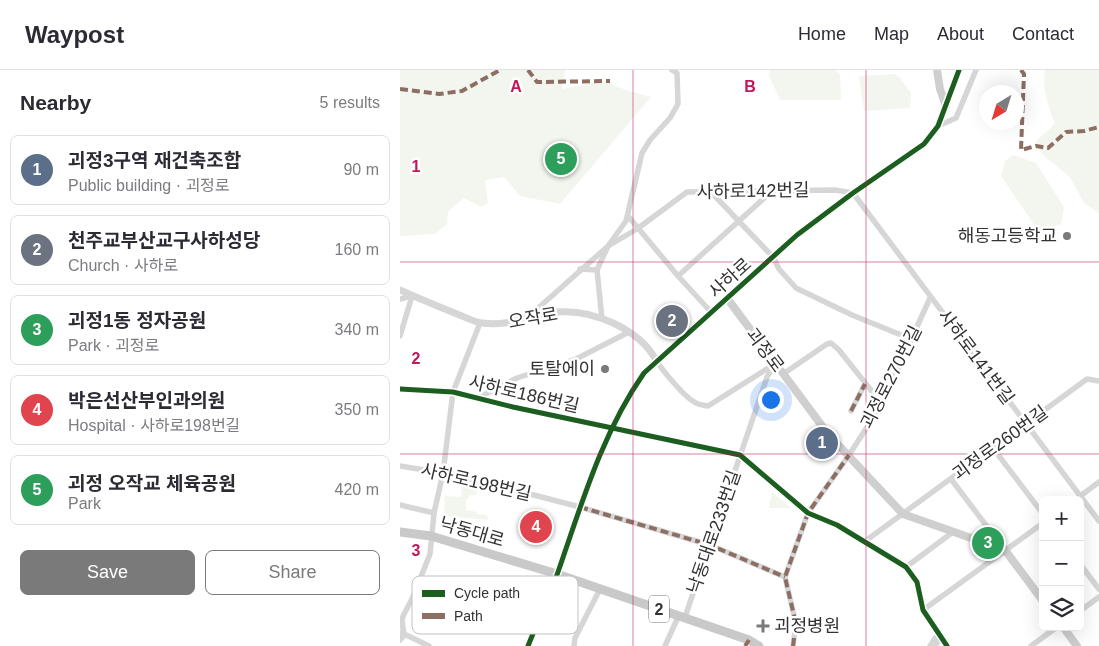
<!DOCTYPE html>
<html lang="en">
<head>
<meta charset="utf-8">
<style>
  :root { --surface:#fff; --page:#f7f7f7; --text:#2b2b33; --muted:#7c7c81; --line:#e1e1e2; --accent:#7a7a7a }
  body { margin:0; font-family:Arial,"Noto Sans KR",sans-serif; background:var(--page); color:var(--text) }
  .controls { position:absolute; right:15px; bottom:15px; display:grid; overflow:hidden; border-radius:8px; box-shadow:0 5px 20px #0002 }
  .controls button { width:45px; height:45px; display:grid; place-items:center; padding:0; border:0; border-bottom:1px solid var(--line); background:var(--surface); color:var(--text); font:25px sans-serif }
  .compass { position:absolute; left:579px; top:15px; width:45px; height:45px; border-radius:50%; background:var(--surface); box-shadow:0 5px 20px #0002; rotate:218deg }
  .you { position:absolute; left:370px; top:329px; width:18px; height:18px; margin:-12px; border:4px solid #fff; border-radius:50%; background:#1a73e8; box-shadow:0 0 0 8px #1a73e833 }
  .badge { display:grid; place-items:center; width:32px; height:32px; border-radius:50%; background:var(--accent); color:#fff; font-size:16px; font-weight:700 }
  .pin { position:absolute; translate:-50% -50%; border:2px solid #fff; box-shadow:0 1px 5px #0006 }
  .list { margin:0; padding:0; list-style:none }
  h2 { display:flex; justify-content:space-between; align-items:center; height:65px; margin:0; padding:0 20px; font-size:21px }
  h2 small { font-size:16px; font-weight:400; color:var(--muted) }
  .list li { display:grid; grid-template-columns:32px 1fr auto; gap:15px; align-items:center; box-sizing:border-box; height:70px; margin:0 10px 10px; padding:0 10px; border:1px solid var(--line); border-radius:8px }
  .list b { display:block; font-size:19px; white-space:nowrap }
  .list p { margin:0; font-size:16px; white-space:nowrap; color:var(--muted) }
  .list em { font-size:16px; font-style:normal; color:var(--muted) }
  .actions { display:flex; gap:10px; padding:15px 20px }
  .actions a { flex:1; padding:11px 0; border:1px solid var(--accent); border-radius:8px; text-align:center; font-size:18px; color:var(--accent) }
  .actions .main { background:var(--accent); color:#fff }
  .icon { flex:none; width:28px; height:28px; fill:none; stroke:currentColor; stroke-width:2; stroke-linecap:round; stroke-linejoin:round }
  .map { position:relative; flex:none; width:699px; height:576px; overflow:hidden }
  header { display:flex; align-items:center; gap:30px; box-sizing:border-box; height:70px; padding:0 25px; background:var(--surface); border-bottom:1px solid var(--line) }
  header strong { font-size:24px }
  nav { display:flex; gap:28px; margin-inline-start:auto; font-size:18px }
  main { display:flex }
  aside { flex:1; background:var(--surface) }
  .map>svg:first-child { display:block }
  .green { fill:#f3f6ee }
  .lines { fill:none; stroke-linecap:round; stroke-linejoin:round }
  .minor { stroke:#d6d6d6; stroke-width:5.5 }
  .tertiary { stroke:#d6d6d6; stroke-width:7 }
  .secondary { stroke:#cfcfcf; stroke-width:8 }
  .primary { stroke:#c9c9c9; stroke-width:9 }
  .quiet { stroke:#8d6e63; stroke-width:4; stroke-dasharray:8 4; stroke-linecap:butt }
  .cycleway-casing { stroke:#fff; stroke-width:8 }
  .cycleway { stroke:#1b5e20; stroke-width:5 }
  .grid { fill:none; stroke:#c2185b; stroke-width:1; stroke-opacity:0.55 }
  .poi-dot { fill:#7a7a7a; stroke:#fff; stroke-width:2 }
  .labels { text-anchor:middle; stroke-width:5; stroke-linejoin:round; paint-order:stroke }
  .shield { fill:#fff; stroke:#707070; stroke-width:1 }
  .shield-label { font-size:16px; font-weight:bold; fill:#323232 }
  .street-label { font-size:18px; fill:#323232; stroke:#fff }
  .poi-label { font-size:18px; fill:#323232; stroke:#fff; text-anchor:end }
  .key { fill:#fff; stroke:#c2c2c2; stroke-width:1 }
  .key-label { font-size:14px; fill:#323232 }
  .grid-label { font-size:16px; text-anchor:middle; font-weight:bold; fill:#c2185b; stroke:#fff; stroke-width:5; stroke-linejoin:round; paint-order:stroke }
</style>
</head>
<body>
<header>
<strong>Waypost</strong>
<nav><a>Home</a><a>Map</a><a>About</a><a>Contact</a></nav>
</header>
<main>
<aside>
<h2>Nearby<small>5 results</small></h2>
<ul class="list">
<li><span class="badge" style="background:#5c6f8a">1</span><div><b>괴정3구역 재건축조합</b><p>Public building · 괴정로</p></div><em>90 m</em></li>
<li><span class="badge" style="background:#6b7280">2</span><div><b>천주교부산교구사하성당</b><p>Church · 사하로</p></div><em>160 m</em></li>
<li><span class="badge" style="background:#2e9e5b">3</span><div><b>괴정1동 정자공원</b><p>Park · 괴정로</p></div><em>340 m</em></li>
<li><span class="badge" style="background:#e0444e">4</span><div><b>박은선산부인과의원</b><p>Hospital · 사하로198번길</p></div><em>350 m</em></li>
<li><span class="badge" style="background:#2e9e5b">5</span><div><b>괴정 오작교 체육공원</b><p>Park</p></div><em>420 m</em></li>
</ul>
<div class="actions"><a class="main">Save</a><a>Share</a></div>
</aside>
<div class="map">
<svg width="699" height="576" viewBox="0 0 699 576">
  <rect width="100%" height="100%" fill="#fff"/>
  <g class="green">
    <path d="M0,0H165L162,19L203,11L226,20L251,27L160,134L120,126L104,107L85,110L88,133L81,137L64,128L48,141L47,154L35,164L0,166Z"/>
    <path d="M370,0H435L440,4L441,28L439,30H380L369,6Z"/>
    <path d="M645,0H699V143L684,133L670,107L644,86L635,72L655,54C648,37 642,18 645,0Z"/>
    <path d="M495,4L500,8L511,23L510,38L464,41L459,6Z"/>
    <path d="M613,85L636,93L664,137L661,154L639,162L601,106L605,91Z"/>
    <path d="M74,413H82V418L77,421L76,425H71L66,430V440L77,442V444L87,445L88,450L44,446L45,426L61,427L62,416H68Z"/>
    <path d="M372,422L390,437V438H369Z"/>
    <path d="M582,456L600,480L565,467Z"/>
  </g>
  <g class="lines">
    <g class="minor">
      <path d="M538,56L556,48L576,0"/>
      <path d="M311,122L373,187L379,199L396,218L452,245L511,269"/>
      <path d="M228,146L278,206L311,242"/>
      <path d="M180,199L197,200"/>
      <path d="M278,206L372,121"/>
      <path d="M0,229L12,226"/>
      <path d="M127,248L208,176L237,159L287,122L435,120L453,123L699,451"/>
      <path d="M202,249L197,200L208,176L226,151L242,83L250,70L270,48L278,34L277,3L272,0"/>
      <path d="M0,266L12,226"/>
      <path d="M256,290C263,301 285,328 296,333C299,335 304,335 308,336L373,295"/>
      <path d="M383,304L427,274L431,273L439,280L482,334"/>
      <path d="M0,319L53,322L113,337L340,385L408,443L437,455L506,497L517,512L523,540L547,576"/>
      <path d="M78,328L117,308L176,289L229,262"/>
      <path d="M451,341L465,314"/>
      <path d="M593,378L643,444"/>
      <path d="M0,396L43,403L83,412L180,437L310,475L385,507"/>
      <path d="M551,409L604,479"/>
      <path d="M675,430L699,412"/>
      <path d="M0,435L34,443"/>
      <path d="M464,472L687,309L699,311"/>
      <path d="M680,494L699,519"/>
      <path d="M506,497L553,462"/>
      <path d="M523,540L643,453"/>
      <path d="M680,541L699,527"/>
      <path d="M285,547L367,307L375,294"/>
      <path d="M2,563L29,576"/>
      <path d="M0,570L4,565L2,551L3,546L12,529L30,484L34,443L43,403L53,322L80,253"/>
      <path d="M174,576L175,568L200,519"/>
      <path d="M265,576L279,545"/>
      <path d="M393,576L396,554L385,507L408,443L449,385L482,334L530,228"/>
      <path d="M530,576L538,564"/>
      <path d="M535,576L541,567"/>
      <path d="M631,576L657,557"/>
    </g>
    <g class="tertiary">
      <path d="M0,220C19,229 38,236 57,244C65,247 74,252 82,253C109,257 131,245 157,242C193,239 239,259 256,290"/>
      <path d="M128,576C138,551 149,527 158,502C182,433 202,363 244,303L397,165L453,123L524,74L538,56L559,0"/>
    </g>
    <g class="secondary">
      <path d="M537,0L540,19L546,36"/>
      <path d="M327,228L428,364L503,444L605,480L643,531"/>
      <path d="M663,557L677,576"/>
    </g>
    <path class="primary" d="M0,462L31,466L157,504L349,570L359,576"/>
    <g class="quiet">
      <path d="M128,0L137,12L210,11"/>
      <path d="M621,0L624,4L621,80L636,76L648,78L666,62L684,61L699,57"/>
      <path d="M0,19L39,24L62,21L100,0"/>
      <path d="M451,341L465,314"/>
      <path d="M180,437L310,475L385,507"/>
      <path d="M345,576L349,570"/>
      <path d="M393,576L396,554L385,507L408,443L449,385"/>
    </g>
    <g class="cycleway-casing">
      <g id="cycleway">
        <path d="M0,319L53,322L113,337L340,385L408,443L437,455L506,497L517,512L523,540L547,576"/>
        <path d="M128,576C138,551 149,527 158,502C182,433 202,363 244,303L397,165L453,123L524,74L538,56L559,0"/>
      </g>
    </g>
    <use href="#cycleway" class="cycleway"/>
  </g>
  <path class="grid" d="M233,0V576M466,0V576M0,192H699M0,384H699"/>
  <g class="poi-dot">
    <circle cx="667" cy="166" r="5"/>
    <circle cx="205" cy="299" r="5"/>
    <path d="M360.5 548.5h5v5h5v5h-5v5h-5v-5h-5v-5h5z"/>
  </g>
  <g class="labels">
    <rect class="shield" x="249" y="525.5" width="20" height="27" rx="4"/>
    <g class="shield-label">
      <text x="259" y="545">2</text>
    </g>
    <g class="street-label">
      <text transform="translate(353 121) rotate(-1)" y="6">사하로142번길</text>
      <text transform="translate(330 208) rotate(-42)" y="6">사하로</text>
      <text transform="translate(133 248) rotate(-10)" y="6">오작로</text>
      <text transform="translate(365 280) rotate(53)" y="6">괴정로</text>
      <text transform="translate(576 287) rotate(53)" y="6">사하로141번길</text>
      <text transform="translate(491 307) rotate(-63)" y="6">괴정로270번길</text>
      <text transform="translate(124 324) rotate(13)" y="6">사하로186번길</text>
      <text transform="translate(600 373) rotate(-36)" y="6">괴정로260번길</text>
      <text transform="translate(76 412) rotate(13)" y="6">사하로198번길</text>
      <text transform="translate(72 462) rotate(16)" y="6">낙동대로</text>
      <text transform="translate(314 462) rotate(-71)" y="6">낙동대로233번길</text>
    </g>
    <g class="poi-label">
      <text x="657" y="172">해동고등학교</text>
      <text x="195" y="305">토탈에이</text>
      <text x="374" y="562" text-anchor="start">괴정병원</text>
    </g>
  </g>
  <rect x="12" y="506" width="166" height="58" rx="8" class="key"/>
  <rect x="22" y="520" width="23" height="7" fill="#1b5e20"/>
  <rect x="22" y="543" width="23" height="6" fill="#8d6e63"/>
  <g class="key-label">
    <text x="54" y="528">Cycle path</text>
    <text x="54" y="551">Path</text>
  </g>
  <g class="grid-label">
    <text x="116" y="22">A</text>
    <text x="350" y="22">B</text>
    <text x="16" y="102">1</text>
    <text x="16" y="294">2</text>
    <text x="16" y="486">3</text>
  </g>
</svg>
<div class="controls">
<button>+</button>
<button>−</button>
<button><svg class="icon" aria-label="layers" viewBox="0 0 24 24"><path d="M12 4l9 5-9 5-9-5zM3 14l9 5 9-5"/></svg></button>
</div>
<svg class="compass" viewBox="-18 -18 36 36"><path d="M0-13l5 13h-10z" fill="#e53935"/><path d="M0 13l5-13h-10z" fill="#7c7c81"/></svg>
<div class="you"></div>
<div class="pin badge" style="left:422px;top:373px;background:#5c6f8a">1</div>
<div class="pin badge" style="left:272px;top:251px;background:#6b7280">2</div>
<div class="pin badge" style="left:588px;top:473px;background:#2e9e5b">3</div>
<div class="pin badge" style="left:136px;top:457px;background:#e0444e">4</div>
<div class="pin badge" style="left:161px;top:89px;background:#2e9e5b">5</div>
</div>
</main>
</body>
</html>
